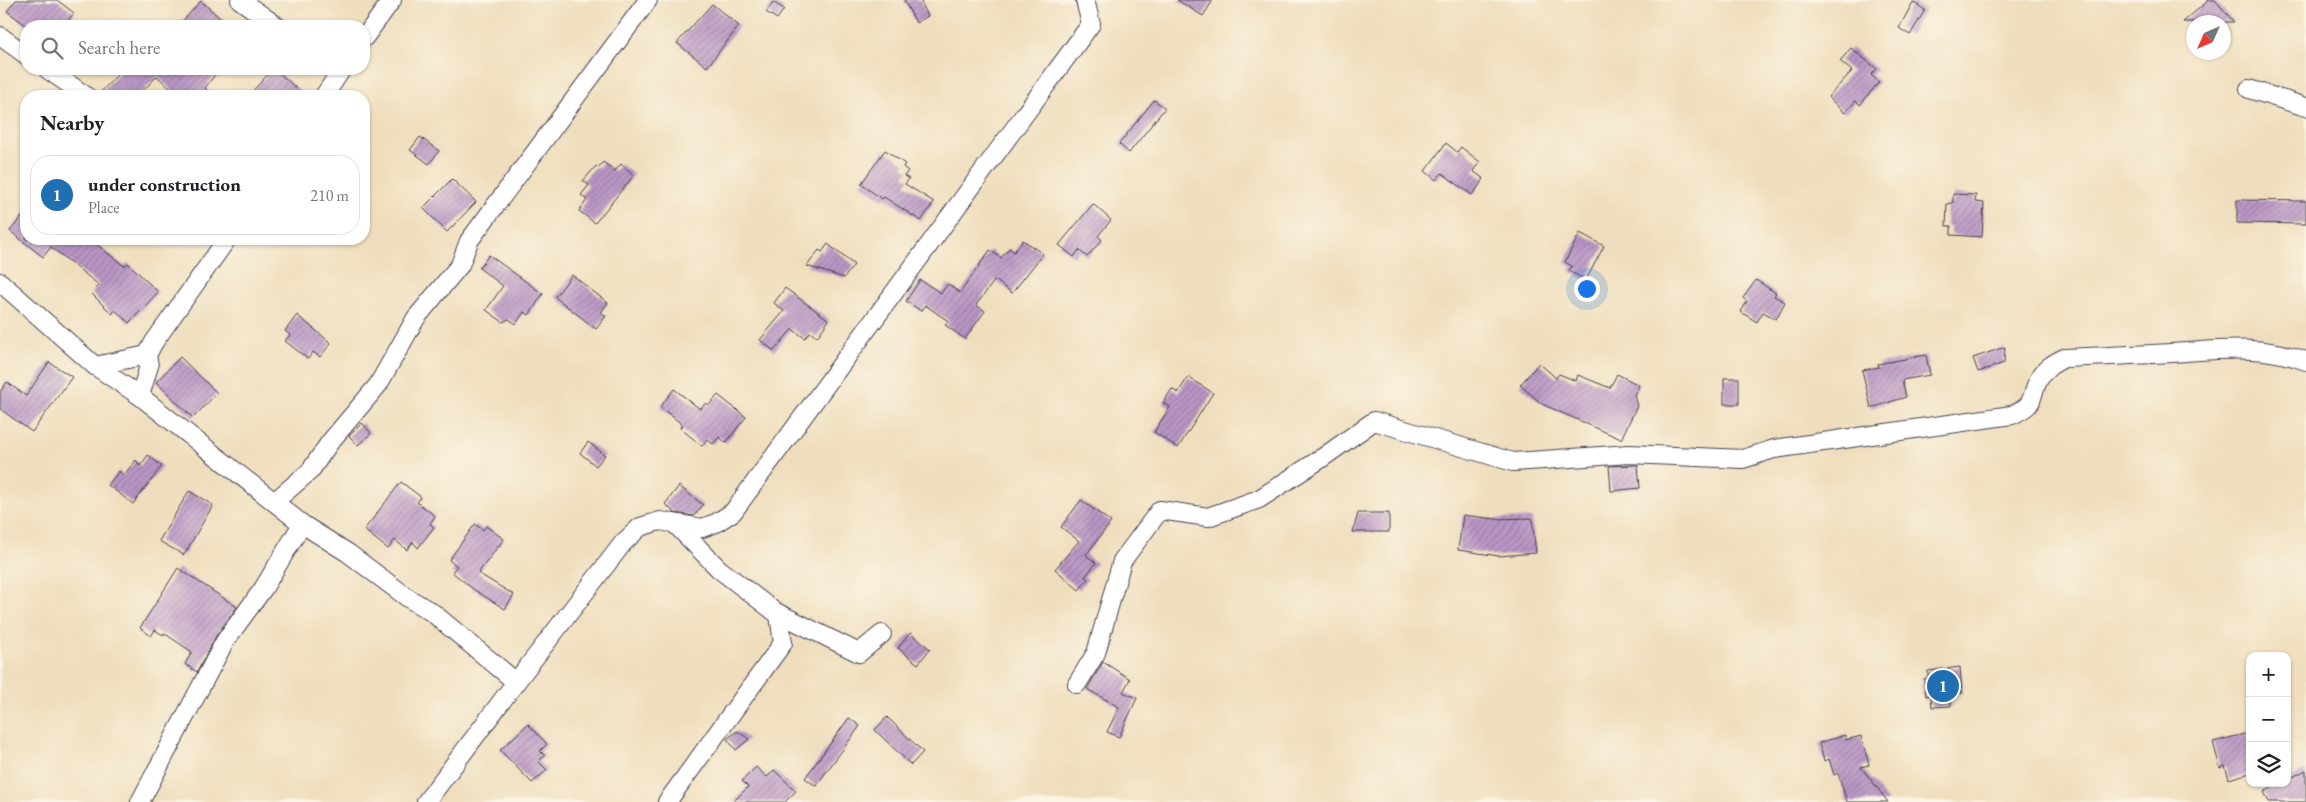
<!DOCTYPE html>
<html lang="en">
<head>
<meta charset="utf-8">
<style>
  :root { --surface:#fff; --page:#f6f6f6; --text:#202124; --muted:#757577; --line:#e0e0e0; --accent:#1f6fb2 }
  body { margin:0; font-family:"EB Garamond",serif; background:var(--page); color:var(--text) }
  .controls { position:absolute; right:15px; bottom:15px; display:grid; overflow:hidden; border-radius:10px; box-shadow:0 1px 4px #0004 }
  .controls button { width:45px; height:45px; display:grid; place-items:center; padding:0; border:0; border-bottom:1px solid var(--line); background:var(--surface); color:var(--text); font:25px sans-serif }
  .compass { position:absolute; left:2186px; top:15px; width:45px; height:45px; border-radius:50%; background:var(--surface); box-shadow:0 1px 4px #0004; rotate:225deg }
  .you { position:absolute; left:1586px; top:288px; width:18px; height:18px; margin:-12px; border:4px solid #fff; border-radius:50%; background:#1a73e8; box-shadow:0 0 0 8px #1a73e833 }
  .badge { display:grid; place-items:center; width:32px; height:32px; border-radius:50%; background:var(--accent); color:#fff; font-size:16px; font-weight:700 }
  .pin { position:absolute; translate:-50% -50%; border:2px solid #fff; box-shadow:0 1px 5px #0006 }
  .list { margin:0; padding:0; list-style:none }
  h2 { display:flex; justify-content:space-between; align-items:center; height:65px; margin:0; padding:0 20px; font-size:21px }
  h2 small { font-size:16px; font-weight:400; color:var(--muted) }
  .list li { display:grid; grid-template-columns:32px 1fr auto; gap:15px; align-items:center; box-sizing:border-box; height:80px; margin:0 10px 10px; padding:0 10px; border:1px solid var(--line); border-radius:20px }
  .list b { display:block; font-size:19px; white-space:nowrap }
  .list p { margin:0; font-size:16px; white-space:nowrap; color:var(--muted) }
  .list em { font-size:16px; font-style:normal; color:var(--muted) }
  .icon { flex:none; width:28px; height:28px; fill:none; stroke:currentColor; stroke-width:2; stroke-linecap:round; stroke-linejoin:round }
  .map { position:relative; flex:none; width:2306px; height:802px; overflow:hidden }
  .search { position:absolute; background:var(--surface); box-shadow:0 1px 4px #0004; left:20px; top:20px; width:350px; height:55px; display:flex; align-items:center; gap:12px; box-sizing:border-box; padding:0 18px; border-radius:20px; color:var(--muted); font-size:19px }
  .panel { position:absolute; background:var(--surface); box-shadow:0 1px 4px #0004; left:20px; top:90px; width:350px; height:155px; border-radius:20px }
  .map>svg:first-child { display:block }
  .building { fill:url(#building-hatch) }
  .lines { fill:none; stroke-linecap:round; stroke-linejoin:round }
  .minor-casing { stroke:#413e4e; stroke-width:20 }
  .minor { stroke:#fff; stroke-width:18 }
</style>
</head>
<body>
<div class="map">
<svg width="2306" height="802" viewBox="0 0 2306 802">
  <defs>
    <pattern id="building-hatch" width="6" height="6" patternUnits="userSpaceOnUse" patternTransform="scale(1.25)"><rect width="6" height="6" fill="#ba96c5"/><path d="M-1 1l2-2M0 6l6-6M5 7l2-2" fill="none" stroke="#977aa1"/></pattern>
  </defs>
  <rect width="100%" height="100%" fill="#fcf5e5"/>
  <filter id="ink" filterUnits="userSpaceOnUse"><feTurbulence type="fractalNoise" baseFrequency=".02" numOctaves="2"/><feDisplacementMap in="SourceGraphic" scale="10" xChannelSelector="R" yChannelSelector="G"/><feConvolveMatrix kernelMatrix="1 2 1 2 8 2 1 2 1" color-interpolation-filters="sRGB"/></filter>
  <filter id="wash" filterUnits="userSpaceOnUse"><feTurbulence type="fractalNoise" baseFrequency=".0096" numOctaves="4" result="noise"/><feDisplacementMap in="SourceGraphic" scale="20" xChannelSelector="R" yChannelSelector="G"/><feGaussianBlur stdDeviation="1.12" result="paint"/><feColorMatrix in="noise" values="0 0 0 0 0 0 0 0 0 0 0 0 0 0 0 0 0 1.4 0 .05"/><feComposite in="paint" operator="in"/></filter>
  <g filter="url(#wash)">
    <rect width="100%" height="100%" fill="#efdebd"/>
    <g id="blocks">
      <g class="building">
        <path d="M16,0H57L74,13L64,26H27L7,11Z"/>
        <path d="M904,0H920L928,16L916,23Z"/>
        <path d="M1177,0H1213L1203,16Z"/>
        <path d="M2209,0H2215L2234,22H2183Z"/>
        <path d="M201,1L229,26H178Z"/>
        <path d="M773,2L784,9L777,19L766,12Z"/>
        <path d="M1913,2L1925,10L1910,35L1899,28Z"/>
        <path d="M712,4L739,26L707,67L677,43Z"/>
        <path d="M1851,48L1877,69L1871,75L1879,82L1860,105L1856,101L1845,113L1828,97L1852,71L1840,61Z"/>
        <path d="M123,69H219L205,88L213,96H178L157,76L138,96H97Z"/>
        <path d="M273,69H275L305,96H248Z"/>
        <path d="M1154,100L1165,108L1129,153L1119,144Z"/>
        <path d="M420,137L439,151L429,164L410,150Z"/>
        <path d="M1446,143L1457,152L1461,147L1480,162L1473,171L1484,179L1472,195L1442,173L1436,180L1425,171Z"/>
        <path d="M885,150L905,164L903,167L908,171L904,176L909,179L905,184L934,202L921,221L884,197L882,199L861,184Z"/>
        <path d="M603,162L615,171L621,164L634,175L595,223L579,211L587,200L581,195L589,185L583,181L596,166L598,168Z"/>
        <path d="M452,179L476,202L447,232L423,208Z"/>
        <path d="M1953,194L1976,195L1975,202L1984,203L1982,237L1951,235V226H1946L1947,204L1953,203Z"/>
        <path d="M2237,200L2306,201V224L2237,223Z"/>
        <path d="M1093,204L1111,220L1098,236L1102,240L1087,257L1079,250L1074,257L1059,245Z"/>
        <path d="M26,212V239H90L124,266L128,263L158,292L129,323L115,310L112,314L91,293L99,285L51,247L43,257L10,231Z"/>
        <path d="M1580,233L1604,246L1586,280L1569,271L1572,266L1565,262Z"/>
        <path d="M1023,240L1043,254L1012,293L995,280L976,305L985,311L965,339L945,325L948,321L925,305L921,311L906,301L920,280L941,293L948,284L960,293L990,250L1001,258L1009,248L1014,252Z"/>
        <path d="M828,244L854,265L844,278L807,266L819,250L822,252Z"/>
        <path d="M489,255L543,294L529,315L524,312L516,324L509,319L503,322L486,310L503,286L479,268Z"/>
        <path d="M572,275L608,303L601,312L606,316L596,329L555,297Z"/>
        <path d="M1756,280L1776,293L1774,296L1785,302L1776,319L1763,312L1757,322L1741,312L1747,301L1743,298Z"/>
        <path d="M785,288L829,320L817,337L810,332L805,338L792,329L774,351L760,340L784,311L774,303Z"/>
        <path d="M297,315L331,343L320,357L313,352L308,359L285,341L290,335L285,331Z"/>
        <path d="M2005,347L2004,363L1978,372L1973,358Z"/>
        <path d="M1926,355L1930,375L1902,380L1906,397L1871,408L1862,370L1879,367L1878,364Z"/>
        <path d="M180,357L217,393L193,418L156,382Z"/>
        <path d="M49,362L72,377L32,432L0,409V392L7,382L26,396Z"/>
        <path d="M1539,363L1556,378L1559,374L1576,381L1578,375L1610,388L1617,374L1639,385L1634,395L1637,406L1621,439L1542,404L1520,385Z"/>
        <path d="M1188,377L1213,393L1178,448L1154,432L1170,407L1163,403L1172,389L1178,393Z"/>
        <rect x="1724" y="378" width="15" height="26"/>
        <path d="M674,389L700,409L706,403L709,405L718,395L746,417L726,443L719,437L713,444L707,439L702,446L680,428L683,425L660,407Z"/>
        <path d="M362,423L371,433L358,445L349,436Z"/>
        <path d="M588,442L605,455L596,466L580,453Z"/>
        <path d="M148,455L162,466L133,504L108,485L119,471L123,476L136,460L140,466Z"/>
        <path d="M1638,465L1640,488L1611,491L1609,466Z"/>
        <path d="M401,482L421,497L417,502L435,516L430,524L434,527L418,548L413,542L407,550L395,540L388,549L364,530Z"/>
        <path d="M679,486L703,505L694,516L675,513L665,504Z"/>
        <path d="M189,491L213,505L184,555L159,541Z"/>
        <path d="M1081,500L1111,522L1086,555L1096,563L1085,577L1088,579L1079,590L1055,569L1079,541L1061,527Z"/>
        <path d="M1358,513H1389V532H1353Z"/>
        <path d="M1463,515L1495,519L1532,518L1536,553L1499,556L1458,550Z"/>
        <path d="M475,524L483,530L486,526L504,539L478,573L514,595L505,609L473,589L452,572L457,566L449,560Z"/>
        <path d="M178,568L237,607L216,636L197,672L185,664L192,652L164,633L163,635L155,630L151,636L140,628Z"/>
        <path d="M910,633L930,649L918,664L898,648Z"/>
        <path d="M1103,662L1130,679L1123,692L1137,698L1119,737L1107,732L1119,707L1087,689Z"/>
        <path d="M1960,667L1962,693L1950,694L1951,706L1932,707L1931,695L1926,696L1924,679L1928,678V671Z"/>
        <path d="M887,717L923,752L911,765L875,730Z"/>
        <path d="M849,718L860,726L816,786L805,778Z"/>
        <path d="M528,724L547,744L540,751L545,756L538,761L547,770L532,783L500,750Z"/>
        <path d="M737,731L749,739L736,750L727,739Z"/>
        <path d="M2248,733L2250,773L2229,779L2225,766L2220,768L2213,742Z"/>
        <path d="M1845,735L1846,740L1861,736L1869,765L1861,767L1888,802H1847L1838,773L1834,775L1829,759L1824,761L1819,743Z"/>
        <path d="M756,767L767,777L774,770L796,791L785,802H733L748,787L742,781Z"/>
        <path d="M2306,770V802H2269L2264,792L2281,783H2287V780Z"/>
      </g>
    </g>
  </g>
  <g filter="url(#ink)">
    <use href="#blocks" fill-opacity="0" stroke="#413e4e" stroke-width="1"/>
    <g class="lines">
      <g class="minor-casing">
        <g id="minor">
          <path d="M240,0L277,26"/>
          <path d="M0,36L26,55"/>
          <path d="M364,38L392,0"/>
          <path d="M47,69L86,96"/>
          <path d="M2249,89L2306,107"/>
          <path d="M324,96L342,69"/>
          <path d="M0,282L95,366L140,396L302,524L348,553L408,598L433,613L516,682L426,802"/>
          <path d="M95,366L147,355"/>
          <path d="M140,396L149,366L147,355L154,342L227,239"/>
          <path d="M274,502L310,471L330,442L378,385L416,318L460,265L469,241L648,0"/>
          <path d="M776,612L859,653L882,634"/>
          <path d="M516,682L623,543L640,527L660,521L702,528L716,523L733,512L1091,24L1085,0"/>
          <path d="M1077,684L1096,653L1122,561L1160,510L1208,517L1259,499L1322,458L1374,421L1513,462L1629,454L1743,459L1774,449L2012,415C2038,403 2028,400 2039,379C2045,368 2054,363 2064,358C2104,356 2145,355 2186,352C2228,349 2266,346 2306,361"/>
          <path d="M140,802L225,641L263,589L302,524"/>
          <path d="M667,802L783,643L779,615L719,569L674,523"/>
        </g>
      </g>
      <use href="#minor" class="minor"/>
    </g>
  </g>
</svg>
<div class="controls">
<button>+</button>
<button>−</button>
<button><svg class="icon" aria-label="layers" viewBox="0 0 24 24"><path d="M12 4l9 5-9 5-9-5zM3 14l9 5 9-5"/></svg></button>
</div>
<svg class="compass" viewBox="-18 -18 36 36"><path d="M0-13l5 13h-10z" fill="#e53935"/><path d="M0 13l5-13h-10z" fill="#757577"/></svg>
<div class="you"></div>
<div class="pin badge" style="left:1943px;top:686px">1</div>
<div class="search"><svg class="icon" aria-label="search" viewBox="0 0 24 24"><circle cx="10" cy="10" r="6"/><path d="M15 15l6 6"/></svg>Search here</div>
<section class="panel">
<h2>Nearby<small></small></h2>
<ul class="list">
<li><span class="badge">1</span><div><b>under construction</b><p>Place</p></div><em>210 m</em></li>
</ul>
</section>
</div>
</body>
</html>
